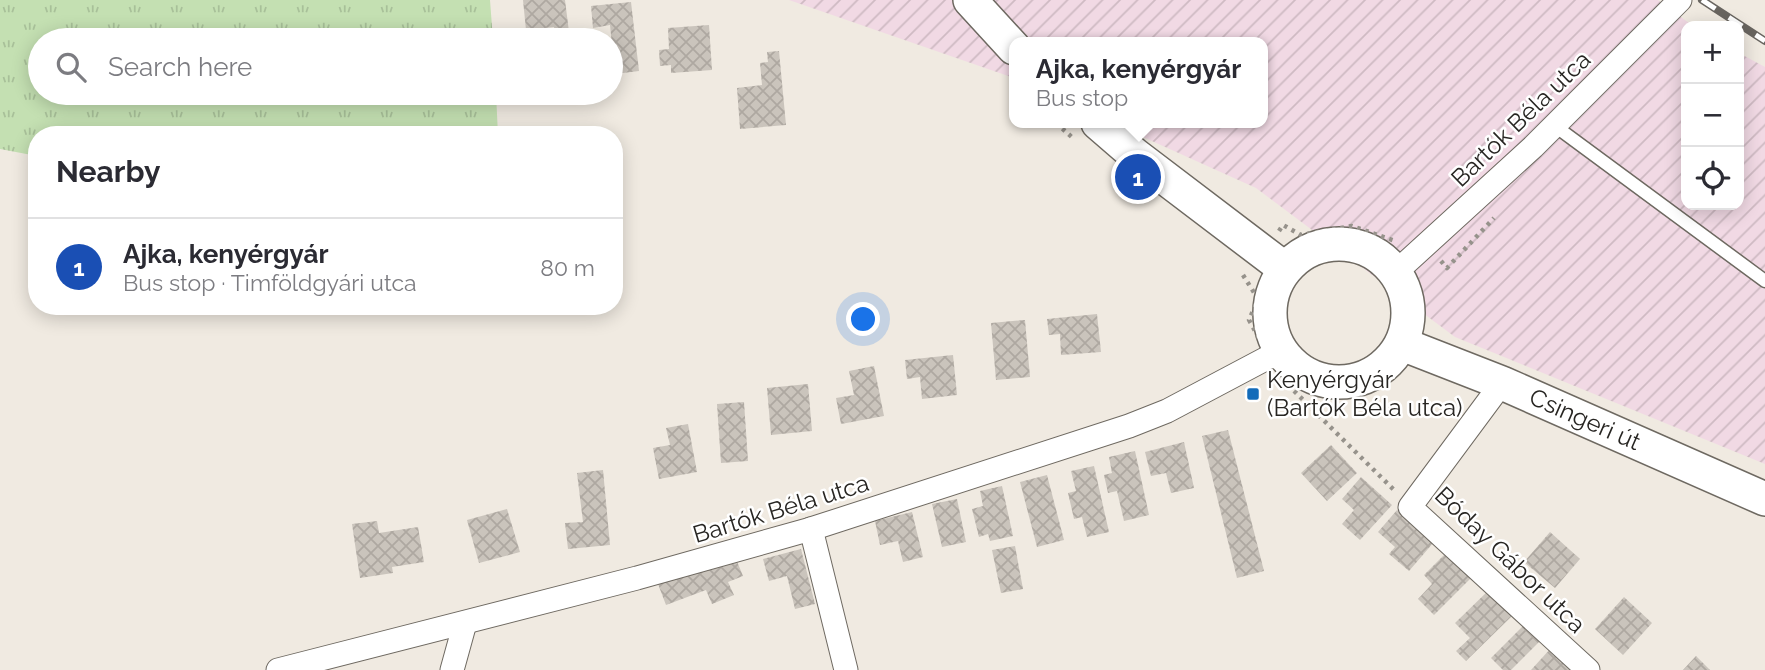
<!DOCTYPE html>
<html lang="en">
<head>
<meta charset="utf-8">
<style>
  :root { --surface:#fff; --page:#f2f2f3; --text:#2b2b33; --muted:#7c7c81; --line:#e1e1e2; --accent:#1a73e8 }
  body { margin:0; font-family:Raleway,sans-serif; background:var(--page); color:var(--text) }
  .controls { position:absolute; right:21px; top:21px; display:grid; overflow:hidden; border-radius:14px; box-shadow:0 4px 18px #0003 }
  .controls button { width:63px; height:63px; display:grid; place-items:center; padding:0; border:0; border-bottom:2px solid var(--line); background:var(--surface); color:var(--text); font:35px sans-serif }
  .you { position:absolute; left:864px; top:320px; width:24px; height:24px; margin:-18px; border:5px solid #fff; border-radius:50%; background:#1a73e8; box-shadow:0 0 0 10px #1a73e833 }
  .badge { display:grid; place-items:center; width:46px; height:46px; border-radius:50%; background:var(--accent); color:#fff; font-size:23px; font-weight:700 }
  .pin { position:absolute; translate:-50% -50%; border:4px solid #fff; box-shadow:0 2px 7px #0006 }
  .popup { position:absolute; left:1009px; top:37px; width:259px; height:91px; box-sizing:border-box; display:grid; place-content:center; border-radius:14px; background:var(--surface); filter:drop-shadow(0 2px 5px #0005); font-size:23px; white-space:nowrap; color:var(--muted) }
  .popup b { font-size:26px; color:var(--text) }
  .popup::after { content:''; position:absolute; left:50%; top:100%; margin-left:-14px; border:14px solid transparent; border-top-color:var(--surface) }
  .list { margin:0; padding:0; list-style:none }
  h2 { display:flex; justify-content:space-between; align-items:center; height:91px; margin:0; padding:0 28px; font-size:30px }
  h2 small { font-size:23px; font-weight:400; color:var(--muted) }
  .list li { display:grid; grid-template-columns:46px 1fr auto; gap:21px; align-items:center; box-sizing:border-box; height:98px; padding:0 28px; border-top:2px solid var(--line) }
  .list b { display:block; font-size:26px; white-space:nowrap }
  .list p { margin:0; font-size:23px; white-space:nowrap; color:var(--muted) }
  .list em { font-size:23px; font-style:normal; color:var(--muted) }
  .icon { flex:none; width:38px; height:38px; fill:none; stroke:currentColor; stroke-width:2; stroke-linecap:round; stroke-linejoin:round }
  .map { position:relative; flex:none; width:1765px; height:670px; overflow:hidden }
  .search { position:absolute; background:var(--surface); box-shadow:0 4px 18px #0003; left:28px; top:28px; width:595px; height:77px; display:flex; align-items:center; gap:18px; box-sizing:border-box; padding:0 24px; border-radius:38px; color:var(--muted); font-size:26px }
  .panel { position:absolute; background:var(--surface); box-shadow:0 4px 18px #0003; left:28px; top:126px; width:595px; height:189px; border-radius:28px }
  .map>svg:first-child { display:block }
  .industrial { fill:url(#industrial-furrows) }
  .grass { fill:url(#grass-tufts) }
  .building { fill:url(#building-cross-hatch) }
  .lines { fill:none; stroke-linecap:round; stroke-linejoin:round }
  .lane-casing { stroke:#6e6961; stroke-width:15 }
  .street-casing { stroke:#6e6961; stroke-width:25 }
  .secondary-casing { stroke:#6e6961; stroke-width:36 }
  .path { stroke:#96928b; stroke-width:4.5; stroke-dasharray:3.5 5; stroke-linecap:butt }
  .lane { stroke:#fff; stroke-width:12 }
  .street { stroke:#fff; stroke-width:23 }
  .secondary { stroke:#fff; stroke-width:33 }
  .rail-casing { stroke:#696560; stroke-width:8 }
  .rail { stroke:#fff; stroke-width:5; stroke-dasharray:16; stroke-linecap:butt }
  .poi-dot { fill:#136bb9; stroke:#fff; stroke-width:2.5 }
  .labels { text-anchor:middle; stroke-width:5; stroke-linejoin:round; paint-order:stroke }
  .street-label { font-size:24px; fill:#272522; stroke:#fff }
  .poi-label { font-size:24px; fill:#272522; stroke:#fff; text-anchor:start }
</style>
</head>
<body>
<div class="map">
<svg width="1765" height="670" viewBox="0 0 1765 670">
  <defs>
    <pattern id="industrial-furrows" width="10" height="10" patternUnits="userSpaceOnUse" patternTransform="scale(1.75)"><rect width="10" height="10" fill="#f1d9e4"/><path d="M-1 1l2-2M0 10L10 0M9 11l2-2" fill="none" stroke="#cfbac3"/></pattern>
    <pattern id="grass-tufts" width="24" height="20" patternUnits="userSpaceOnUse" patternTransform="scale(1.75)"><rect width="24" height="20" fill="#c4e0b2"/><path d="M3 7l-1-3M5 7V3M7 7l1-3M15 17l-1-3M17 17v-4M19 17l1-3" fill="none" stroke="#a8c099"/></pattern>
    <pattern id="building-cross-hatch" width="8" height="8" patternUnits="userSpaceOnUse" patternTransform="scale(1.75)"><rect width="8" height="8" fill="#cac4bc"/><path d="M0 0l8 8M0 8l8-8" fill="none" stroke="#aea8a1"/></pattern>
  </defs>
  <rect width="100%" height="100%" fill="#f0eae1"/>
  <path class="industrial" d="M789,0H1658L1693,26H1686V205H1739V53L1765,67V464L1455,337L1256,188L1112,123H1262V42H1014V78Z"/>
  <path class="grass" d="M0,0H490L493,40H40V93H496L498,135H37V156L0,149Z"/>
  <g class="building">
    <path d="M523,0H565L570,40H556L554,27L526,30Z"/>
    <path d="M631,2L639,71L615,74L610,25L593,28L591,6Z"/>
    <path d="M709,25L712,70L671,73V65L660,66L659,50L669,49L668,28Z"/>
    <path d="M779,51L786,125L740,129L737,88L762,85L760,63L768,62L767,52Z"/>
    <path d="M1097,314L1101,352L1061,355L1060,334L1049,335L1047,319Z"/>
    <path d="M1025,320L1030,377L996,380L991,323Z"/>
    <path d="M953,355L957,395L922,399L920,377L907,379L905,360Z"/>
    <path d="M874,366L884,416L841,424L836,398L854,395L849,371Z"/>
    <path d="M808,384L812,431L771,435L767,388Z"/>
    <path d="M744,402L748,461L721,463L717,404Z"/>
    <path d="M688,424L697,472L659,479L653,448L670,445L666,428Z"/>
    <path d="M1228,430L1264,571L1237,578L1202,436Z"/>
    <path d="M1184,442L1194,488L1171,493L1166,473L1151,476L1145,452Z"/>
    <path d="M1331,445L1357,473L1327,501L1301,473Z"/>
    <path d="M1135,451L1149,515L1124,521L1117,491L1108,493L1104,475L1112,473L1109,457Z"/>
    <path d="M1094,466L1109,532L1087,537L1082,517L1074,519L1068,493L1076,491L1071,471Z"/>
    <path d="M603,470L610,545L568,549L565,523L583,522L577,473Z"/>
    <path d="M1047,475L1064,540L1037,547L1020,482Z"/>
    <path d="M1361,477L1392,505L1360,540L1342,524L1354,510L1342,499Z"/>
    <path d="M1002,486L1013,536L990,541L988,534L979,537L972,509L983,506L980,491Z"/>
    <path d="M957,499L966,542L942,547L932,504Z"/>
    <path d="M507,509L520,552L479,563L467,520Z"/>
    <path d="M1397,510L1434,542L1409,571L1389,554L1395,547L1378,532Z"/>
    <path d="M912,512L923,557L903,562L898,541L880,545L875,521Z"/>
    <path d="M377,521L379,533L418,527L424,562L392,567L393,573L360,578L352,524Z"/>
    <path d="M1550,532L1580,559L1555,588L1524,562Z"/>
    <path d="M1015,546L1023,589L1001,593L992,550Z"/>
    <path d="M801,549L815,604L795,609L787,576L769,581L763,559Z"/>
    <path d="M1448,551L1473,576L1434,615L1418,599L1432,584L1424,575Z"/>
    <path d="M734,554L743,576L728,582L734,595L712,604L706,590L666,605L658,584Z"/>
    <path d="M1491,588L1515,613L1466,661L1456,651L1470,638L1455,623Z"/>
    <path d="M1624,597L1652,623L1623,655L1595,629Z"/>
    <path d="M1527,622L1543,638L1511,670H1503L1491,658Z"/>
    <path d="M1552,647L1576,670H1531Z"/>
    <path d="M1696,656L1710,670H1683Z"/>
  </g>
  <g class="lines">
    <g class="lane-casing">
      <path id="lane" d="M1555,126L1765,281"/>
    </g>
    <g class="street-casing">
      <g id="street">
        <path d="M1396,272L1533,147L1680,0"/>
        <path d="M1502,383L1410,507L1588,670"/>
        <path d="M811,529L846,670"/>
        <path d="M278,670L637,578L811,529L1129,426L1167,411L1269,357L1284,356"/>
        <path d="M452,670L465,623"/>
      </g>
    </g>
    <g class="secondary-casing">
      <g id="secondary">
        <path d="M970,0L1014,48"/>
        <path d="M1098,123L1135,155L1285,269"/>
        <circle cx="1339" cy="313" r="69"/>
        <path id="s1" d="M1402,344L1502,383L1765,499"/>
      </g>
    </g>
    <g class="path">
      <path d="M1056,123L1074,139"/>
      <path d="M1279,231L1283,225L1301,235L1352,226L1395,241"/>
      <path d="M1441,261L1447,268L1494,218"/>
      <path d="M1243,275L1258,299L1249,320L1259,338"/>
      <path d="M1282,379L1395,491"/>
    </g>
    <use href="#lane" class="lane"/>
    <use href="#street" class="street"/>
    <use href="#secondary" class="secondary"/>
    <g class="rail-casing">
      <path id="rail" d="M1702,0L1765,41"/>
    </g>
    <use href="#rail" class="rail"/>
  </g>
  <rect class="poi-dot" x="1246" y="387" width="14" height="14" rx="3.5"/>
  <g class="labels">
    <g class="street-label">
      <text transform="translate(1521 119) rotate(-44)" y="8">Bartók Béla utca</text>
      <text dy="8" stroke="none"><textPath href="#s1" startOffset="198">Csingeri út</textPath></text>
      <text transform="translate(781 509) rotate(-17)" y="8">Bartók Béla utca</text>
      <text transform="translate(1510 560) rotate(44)" y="8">Bóday Gábor utca</text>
    </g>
    <g class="poi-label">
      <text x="1267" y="388">Kenyérgyár<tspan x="1267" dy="28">(Bartók Béla utca)</tspan></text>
    </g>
  </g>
</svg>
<div class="controls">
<button>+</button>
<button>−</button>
<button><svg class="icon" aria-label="locate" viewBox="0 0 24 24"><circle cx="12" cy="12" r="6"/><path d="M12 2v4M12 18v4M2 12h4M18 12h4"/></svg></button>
</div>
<div class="you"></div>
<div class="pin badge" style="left:1138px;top:177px;background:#1a4fb4">1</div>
<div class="popup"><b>Ajka, kenyérgyár</b>Bus stop</div>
<div class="search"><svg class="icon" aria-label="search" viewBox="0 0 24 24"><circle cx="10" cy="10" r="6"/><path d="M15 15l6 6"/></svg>Search here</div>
<section class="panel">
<h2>Nearby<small></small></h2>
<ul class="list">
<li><span class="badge" style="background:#1a4fb4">1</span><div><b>Ajka, kenyérgyár</b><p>Bus stop · Timföldgyári utca</p></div><em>80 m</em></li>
</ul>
</section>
</div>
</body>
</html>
